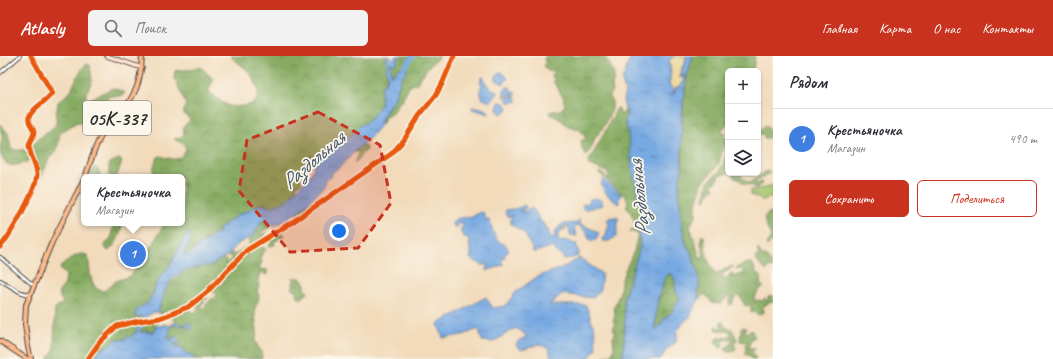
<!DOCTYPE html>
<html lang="ru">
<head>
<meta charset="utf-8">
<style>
  :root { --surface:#fff; --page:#f2f2f3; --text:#2b2b33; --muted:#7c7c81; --line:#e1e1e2; --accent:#c8321e }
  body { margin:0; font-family:Caveat,sans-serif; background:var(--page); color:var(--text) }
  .controls { position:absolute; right:12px; top:12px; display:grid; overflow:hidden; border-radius:6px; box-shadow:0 1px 3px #0004 }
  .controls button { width:36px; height:36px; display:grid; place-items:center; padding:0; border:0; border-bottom:1px solid var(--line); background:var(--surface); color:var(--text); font:20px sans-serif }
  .you { position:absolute; left:339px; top:175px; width:14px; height:14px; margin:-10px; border:3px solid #fff; border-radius:50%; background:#1a73e8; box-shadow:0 0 0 6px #1a73e833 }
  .badge { display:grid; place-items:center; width:26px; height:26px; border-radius:50%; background:var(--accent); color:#fff; font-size:13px; font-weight:700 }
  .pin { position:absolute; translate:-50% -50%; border:2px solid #fff; box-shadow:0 1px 4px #0006 }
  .popup { position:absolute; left:81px; top:118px; width:104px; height:52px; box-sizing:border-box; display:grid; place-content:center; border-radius:6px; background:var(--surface); filter:drop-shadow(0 1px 3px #0005); font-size:13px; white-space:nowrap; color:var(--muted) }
  .popup b { font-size:15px; color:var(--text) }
  .popup::after { content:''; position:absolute; left:50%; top:100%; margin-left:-8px; border:8px solid transparent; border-top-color:var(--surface) }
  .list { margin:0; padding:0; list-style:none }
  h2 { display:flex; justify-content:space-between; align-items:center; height:52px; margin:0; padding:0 16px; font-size:17px }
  h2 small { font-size:13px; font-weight:400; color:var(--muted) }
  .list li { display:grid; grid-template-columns:26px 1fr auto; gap:12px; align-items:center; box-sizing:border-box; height:60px; padding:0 16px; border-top:1px solid var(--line) }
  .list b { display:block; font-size:15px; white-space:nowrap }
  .list p { margin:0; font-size:13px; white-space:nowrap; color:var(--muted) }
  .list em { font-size:13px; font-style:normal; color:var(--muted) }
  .actions { display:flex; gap:8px; padding:12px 16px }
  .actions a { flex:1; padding:9px 0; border:1px solid var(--accent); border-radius:6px; text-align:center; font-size:14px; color:var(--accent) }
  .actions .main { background:var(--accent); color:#fff }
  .icon { flex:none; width:22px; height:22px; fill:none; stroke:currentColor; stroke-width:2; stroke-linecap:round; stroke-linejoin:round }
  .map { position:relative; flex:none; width:773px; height:303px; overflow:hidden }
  header { display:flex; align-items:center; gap:24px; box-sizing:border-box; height:56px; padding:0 20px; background:var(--accent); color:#fff }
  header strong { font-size:19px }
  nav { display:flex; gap:22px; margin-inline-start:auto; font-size:14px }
  .search { width:280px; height:36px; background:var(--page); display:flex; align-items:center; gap:10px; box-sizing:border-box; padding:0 14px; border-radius:6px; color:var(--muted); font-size:15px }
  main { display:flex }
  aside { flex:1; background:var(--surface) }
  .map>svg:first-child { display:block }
  .forest { fill:url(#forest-crowns); stroke:#586a46 }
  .wetland { fill:url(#wetland-marsh); stroke:#69784c }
  .sand { fill:url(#sand-dots); stroke:#8c8264 }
  .water { fill:url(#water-ripples); stroke:#516a86; fill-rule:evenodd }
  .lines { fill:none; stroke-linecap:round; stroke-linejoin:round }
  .river { stroke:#77a9e2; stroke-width:5 }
  .street-casing { stroke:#494540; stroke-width:4.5 }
  .secondary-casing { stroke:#494540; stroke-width:5.5 }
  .primary-casing { stroke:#494540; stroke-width:6 }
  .street { stroke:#fff; stroke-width:2.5 }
  .secondary { stroke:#fee3d1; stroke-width:3.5 }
  .primary { stroke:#fcba8d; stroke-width:4 }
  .cycleway-casing { stroke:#fbf7ec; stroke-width:8 }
  .cycleway { stroke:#e8590c; stroke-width:5 }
  .marked { fill:#c8321e; fill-opacity:0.2; stroke:#c8321e; stroke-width:3; stroke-dasharray:8 5; stroke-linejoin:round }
  .labels { text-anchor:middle; stroke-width:3.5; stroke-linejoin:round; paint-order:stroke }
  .shield { fill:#fbf7ec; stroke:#696865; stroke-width:1 }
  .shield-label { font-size:19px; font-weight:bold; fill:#2b2b2b }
  .water-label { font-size:21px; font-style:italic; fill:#46576b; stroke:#fbf7ec }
</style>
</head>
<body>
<header>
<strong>Atlasly</strong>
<div class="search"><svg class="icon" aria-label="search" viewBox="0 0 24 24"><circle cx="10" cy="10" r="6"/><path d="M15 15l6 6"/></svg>Поиск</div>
<nav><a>Главная</a><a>Карта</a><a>О нас</a><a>Контакты</a></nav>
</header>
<main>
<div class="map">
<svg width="773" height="303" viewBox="0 0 773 303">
  <defs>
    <pattern id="forest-crowns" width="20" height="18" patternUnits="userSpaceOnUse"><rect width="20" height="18" fill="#85aa60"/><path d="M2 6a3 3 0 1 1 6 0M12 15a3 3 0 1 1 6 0" fill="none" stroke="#6d8b4f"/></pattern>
    <pattern id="wetland-marsh" width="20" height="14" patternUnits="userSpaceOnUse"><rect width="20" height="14" fill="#a7c56d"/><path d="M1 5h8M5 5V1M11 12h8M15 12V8" fill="none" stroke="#90a95f"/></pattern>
    <pattern id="sand-dots" width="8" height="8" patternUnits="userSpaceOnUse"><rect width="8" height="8" fill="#eeda9e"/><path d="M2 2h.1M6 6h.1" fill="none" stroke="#cb8" stroke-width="1.8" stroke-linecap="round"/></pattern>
    <pattern id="water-ripples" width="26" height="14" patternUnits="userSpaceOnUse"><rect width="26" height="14" fill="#77a9e2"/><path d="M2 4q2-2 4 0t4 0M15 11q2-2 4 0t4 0" fill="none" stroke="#628ab7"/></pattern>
  </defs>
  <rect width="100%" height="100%" fill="#fbf7ec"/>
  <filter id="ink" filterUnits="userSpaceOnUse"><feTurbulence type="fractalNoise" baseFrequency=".025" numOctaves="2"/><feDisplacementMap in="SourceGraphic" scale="8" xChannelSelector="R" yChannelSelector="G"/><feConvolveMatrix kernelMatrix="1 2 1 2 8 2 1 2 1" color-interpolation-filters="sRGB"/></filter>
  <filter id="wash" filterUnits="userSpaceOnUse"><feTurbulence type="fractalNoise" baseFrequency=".012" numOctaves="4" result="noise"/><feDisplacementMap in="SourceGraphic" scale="16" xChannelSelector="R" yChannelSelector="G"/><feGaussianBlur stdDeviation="0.9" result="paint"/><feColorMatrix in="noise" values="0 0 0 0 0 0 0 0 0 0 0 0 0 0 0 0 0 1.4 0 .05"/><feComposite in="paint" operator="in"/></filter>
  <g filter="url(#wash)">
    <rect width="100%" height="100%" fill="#f2daba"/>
    <g class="forest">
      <path d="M230,0H387C386,11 391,21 382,29C382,35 384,44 381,48C373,66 341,85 324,97L319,95L314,100L313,106L311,107L309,105L311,98C306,107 304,103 302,115L299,118L300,123L302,124L301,127L297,129L295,128L297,132L287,144L277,150L270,151L263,148L257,149L222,170L218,177L198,190L193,196L186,199L184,197L189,186L185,180L180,191L156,229L149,245L146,248L136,254V261L141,260L142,262L115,269L102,281L86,303H48L54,294V289L55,252L63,247L58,237L65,228L66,219L63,216L60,214L61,210C69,206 78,193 88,200C90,211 89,235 104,235L116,225L130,220L134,216L144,202L165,167H182V121H154V110L157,102L160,100C173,103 179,107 186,94L184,88L174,83L181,81L184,78L183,71L190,64L188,61L182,57L186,48L174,21L175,15L178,14H188L199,11L202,12L213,23C213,28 209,31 209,36C215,40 220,46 227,49C231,51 237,51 242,50C259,49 262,38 254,24C249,13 239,8 230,0Z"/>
      <path d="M401,0H440L428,11L423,19L421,18L418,26L410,30L403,41V45L399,46C398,52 390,60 385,61L383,67L381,68C382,58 390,51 394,43C399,33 399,23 407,14L403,11L398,13L391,20L390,6L392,9Z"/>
      <path d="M545,0H605C609,7 614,14 614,22C613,28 611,28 613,35L609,40L610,43L612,45V54L602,73L595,82L591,93L586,99C582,96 580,88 582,83L585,85L586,84L584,79L579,73L568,70L561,64L550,58L551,55H558L560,53L567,56L562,52L565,50L563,41C559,37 559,31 553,26L555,21H552V18L553,17L552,14L549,16L544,11V9L546,7L544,5Z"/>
      <path d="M693,0H755L753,15H728V67L722,75L724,77L726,88L722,94L719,108L703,126L696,147V160L690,170L700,202L704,201L701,188V180H704C705,189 706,198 709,206C710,211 715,213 714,218C722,216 726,211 734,210L722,219L721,221L727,222L731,217L734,218L731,220L732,221L741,218L744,216L742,213H736L737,211L751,206L753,208L757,219L761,220L760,229L764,231L759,234L753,244H761V246L763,245L764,242L768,245V241L773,239V246C769,246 763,250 761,254H764V256L758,259L755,256L751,257V251L750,249L745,250L739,239L734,242L733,247L730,250L729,247L731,241L729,240L720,248L712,247L708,241L704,238L698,245C699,235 700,225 697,215C696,209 694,202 691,197C690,194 688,192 687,189C682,176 676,128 682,116C682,77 680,37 693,0Z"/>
      <path d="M86,8L90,9L92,25L86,38V44L90,43L113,32L124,36L125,37L123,39C118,41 113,39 108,41C103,51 95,52 89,65L84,67L77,66L60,77L57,94L49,103L42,120L39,121L35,101L31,91L32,88L55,70C57,66 56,65 56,60C56,55 58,52 58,46L70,36L79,18Z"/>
      <path d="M617,52L620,54L619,57L620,58L624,57L625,54L627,55V59L625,61L626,70L628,76L632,112L640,148L642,165L639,179L640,191L624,242L625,272L623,300L622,303H604V300L612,298L611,297L613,296L614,293L613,281L614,280L615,276L613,273L615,268L613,265L615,260L614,251L620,236L621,226L625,214L634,195L638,178L630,175L632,173L638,175L639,173L635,171C635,162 631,157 626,151L628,146L626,141L598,116L603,118L610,124L607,116L590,109L589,110L588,108L589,104L598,89Z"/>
      <path d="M0,68L8,77L11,93C18,96 23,92 29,95L30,100L27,106C12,112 0,111 0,90C1,87 3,84 2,80C1,76 0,73 0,68Z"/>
      <path d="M766,69L769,73L770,82H764V79L763,78L759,79V74Z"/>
      <path d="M362,89L367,92L366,95L361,98L359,103L354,107L359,95L354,97Z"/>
      <path d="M728,96V117L720,119L715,127L712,128V131L715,133H710L711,136L708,138L707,142L704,144L708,126L720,114Z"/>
      <path d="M119,103L122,105L117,120L109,121V107Z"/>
      <path d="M95,111L100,116L99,121H89L91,116Z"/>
      <path d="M766,115L771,116L754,126L756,128L762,126V128L758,130L757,133L751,129C745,128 744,129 740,124L734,122L733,119L731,117H742L741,119H739L740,120L750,127Z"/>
      <path d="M321,140L324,141L297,160L300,152L309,146L307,150Z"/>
      <path d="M770,156L773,162V185L767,190L766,187L768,186L771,180L766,170L764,161Z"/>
      <path d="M264,163L266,164L268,168L265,169L270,172L260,176L261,178L267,177V179L250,189H248L250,186L248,182L255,179V175L260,170L258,168Z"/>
      <path d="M113,167H122C122,176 116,190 108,195L105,192V189L111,182Z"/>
      <path d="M281,176L285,180H281L278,184L274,185L275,189L269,190L275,179Z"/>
      <path d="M258,189L266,193L260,201L262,206L259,212L260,213L267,214V218L265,219L263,217L258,221L259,231L257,235C262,243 256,247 255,253C254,263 260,277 255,285L257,287L258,292L261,294L262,303H195L190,298L186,297L182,292L173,287L175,286H180L174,280H172V285L167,281V280L170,278L169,274L170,269L175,270L181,269L192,272L191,268H174V264L171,260L174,262V259L190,253L194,257L198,254L197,250H193L205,240L207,241V243L206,244L205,243L203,245L205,247L203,246L201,249L202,252H204L210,244L215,241L216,239L213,236L217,229H221L223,227L222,224L225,221L246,198Z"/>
      <path d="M245,191L247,192C242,196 240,200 236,204C232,207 228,210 224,214C207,232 198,245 174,254L172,253C170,257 163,259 159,257V252C161,249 161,247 162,243C163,237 167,231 171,226C176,224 178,219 183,216C193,210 202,210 214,209L217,205L224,203L226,204L225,208L232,203V200L228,201L229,199L232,196L233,199L237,197L238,198L240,195Z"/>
      <path d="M757,194H759L762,200L763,201L764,199C768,201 770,206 772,211L771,212L767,211V215H766L764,211L762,212C760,208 755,205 755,201H759Z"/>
      <path d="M672,217L675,224L676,236L680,242L671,258L665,262L656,275L655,272C656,264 656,257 657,250C658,243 661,238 662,232C664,225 664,219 672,217Z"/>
      <path d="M293,221L296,223L299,221L305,227V232L309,236L301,243L296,239V237H298L297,235L291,233L294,229L292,228Z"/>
      <path d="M151,265L158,266L155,269L156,271L153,276L145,275L140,276L139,275L144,270L143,267Z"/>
      <path d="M722,265L725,271L732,273L737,284L734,288L736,293L729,296L726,295L725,292L730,289L733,282L723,285L722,292H720L715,285L718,281L723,282L731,279L730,276L727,275L725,276L717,274L715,270L720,272H722L720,267Z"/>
      <path d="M134,267H139V269L137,270L136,278L130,282L127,280L126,283L119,284L118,282L112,288L99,294L97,301L91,303C97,292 107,277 118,272C124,270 129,270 134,267Z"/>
      <path d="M742,271L746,272L745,277L752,274L753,278L755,280L754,282H751V284L749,290V292H754L756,293L752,294L756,303H752L750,300L745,298L746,291L745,289L747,286L740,285L741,273Z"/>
    </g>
    <path class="wetland" d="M773,129V141L762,144L751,139V134L763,132Z"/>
    <path class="sand" d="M674,0L686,1L684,11H682L680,22L682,21L686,14L682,28L674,34L675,36L672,40C667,33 671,24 668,16L671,15L669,5Z"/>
    <g class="water">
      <path d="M387,0H391L392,4L395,2V0H401L398,3L397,7L392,9L390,6L391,20L393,19L392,17L396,16L398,12L401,13L404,9L407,8V15L402,20L394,43L389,50L381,64V68L368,84L357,93L339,112L332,116L330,121L325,124V129C314,142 282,176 264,169L268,168L266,164H264L258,168L260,170L255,175V179L239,187L227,200L217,205L214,209C195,211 173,214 165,235C163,241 162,247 159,252V257L154,256L143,262L141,260L135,261L136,254L146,248L149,245L154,236L158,224L169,211L188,176L190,177V185L184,197L186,199L193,196L198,190L218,177L220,172L227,168V166L235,162L238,158L244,157L245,155H248L257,149L262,148L270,151L282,147L287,144L310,120C314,114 314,107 317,100L324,97L350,80L361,69L370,64L381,48V32L386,25L388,20L386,15L387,9Z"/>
      <path d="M631,0H674L669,5L671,15H669V16L671,18L669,28L674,36L670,39L672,40L675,36V32L676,31H679L684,25V18L683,23L682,21H679L681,19L683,9L684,11L686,1L685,0H693C680,36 681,75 682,112V116L680,121L679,140L683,175L687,191L691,197L697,213L699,225L698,245L689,262L686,264L677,275V281L675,287L666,294L661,303H622L623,300L625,272L624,242L640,191L639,179L642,165L640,148L632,112L628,76L626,70L625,61L627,59V55L625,54L623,44L625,36L622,24ZM668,218H672L675,224L676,236L680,242L671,257L665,262L656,274L655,272L657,249L659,239L662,232L664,222Z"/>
      <path d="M501,15L508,22L503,28L496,24V20Z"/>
      <path d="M482,21H484C485,29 489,32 497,35L498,37L490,46L483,43L480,37L481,31L482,29L480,26Z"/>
      <path d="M506,31H510L512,36L513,35L516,36L515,41L518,45L511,47L507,45V41L511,40L512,43L514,40H512V38L508,39L504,41V34H506Z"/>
      <path d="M499,46L504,47L508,51L506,55L501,58L497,54Z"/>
      <path d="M472,51C478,50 484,52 489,56V58L472,53Z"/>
      <path d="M603,123L621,138V140L618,144L620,147L618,148C610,142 604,137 601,128Z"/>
      <path d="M594,142L601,144L603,149C596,150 591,153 584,154L582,150L583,148L589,147L590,143Z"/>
      <path d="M525,149L526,152L519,156L526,155L529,152L533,153C536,156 539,163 541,166C542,167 544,167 545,169L544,173L547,172L551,182L554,181L556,174L562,168L578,167L579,163L580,168L598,176V181L594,185L589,183L587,177L578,169L574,172L577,180L570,179L569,171L562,170L561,173L566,172L565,174L564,173L558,177V184L560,186L566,184L574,188L576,187L579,196V200L572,202L564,203L562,199L558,198L553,191L547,192L534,197L525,178L511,168L510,163L513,159L508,161L505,157L506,154L511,153L513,154V153H515Z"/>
      <path d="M480,156L484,157L485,162L489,164C494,176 493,184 506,189L509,195L504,199L505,202L501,205L504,208L503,209L486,215V212L488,209H482L469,202L471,200L469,186L468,184L469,182L464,181L461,177V172L464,170L463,167L458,168L455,172L451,167H454V164C459,161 465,161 470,162Z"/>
      <path d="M615,160L619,162L617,166V180L609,185H603L602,182L605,181L609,168L607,164L610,161L614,162Z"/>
      <path d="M580,202L602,218L600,234L593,242L562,238L549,249H586L595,275L596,293L588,303H551L549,293L539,288L522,294L516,290L518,285L527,280L516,272L493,286L482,285L479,273L463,279L443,282L438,268L486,241L493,252L505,250L516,236L538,220L560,213Z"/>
      <path d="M179,267L184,269L188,267L191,268L192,272L191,274C185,267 178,271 171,269L169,274L170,278L167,280V281L172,285V280L177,282L182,287L179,288L175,286L173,288L182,292L186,297L190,298L195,303H95L97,301L98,295C106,292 111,287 119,282V284L126,283L127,279L130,282L134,277L136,278L137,272L139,269L144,270L139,275L140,276H153L156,271L155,269L160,270L165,268L168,270L171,268Z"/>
    </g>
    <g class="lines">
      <path class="river" d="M404,12L413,0"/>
    </g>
  </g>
  <g filter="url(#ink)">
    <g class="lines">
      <g class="street-casing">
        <g id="street">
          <path d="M0,17L20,0"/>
          <path d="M0,191C10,180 38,131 37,117C36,108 30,99 29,90C29,85 34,81 34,76C33,70 27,67 29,61C33,51 46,46 52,37L31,0"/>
          <path d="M0,201L33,229"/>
          <path d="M0,224L20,236L30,239"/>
          <path d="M88,303L99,287L117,270L139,265L160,262L188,251L206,237L247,194L294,165L391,98L404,84L419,60L436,39L442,28L454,0"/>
        </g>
      </g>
      <g class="secondary-casing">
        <path id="secondary" d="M107,0L142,12"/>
      </g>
      <g class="primary-casing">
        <g id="primary">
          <path d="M85,121C91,106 95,88 104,75C109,69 115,65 119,59C136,39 141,26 142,0"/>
          <path d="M0,285L27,303"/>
          <path d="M31,303L28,291L25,268L26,249L52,186L84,123"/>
        </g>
      </g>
      <use href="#street" class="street"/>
      <use href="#secondary" class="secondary"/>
      <use href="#primary" class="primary"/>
      <g class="cycleway-casing">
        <g id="cycleway">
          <path d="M0,191C10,180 38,131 37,117C36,108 30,99 29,90C29,85 34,81 34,76C33,70 27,67 29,61C33,51 46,46 52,37L31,0"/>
          <path d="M88,303L99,287L117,270L139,265L160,262L188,251L206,237L247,194L294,165L391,98L404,84L419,60L436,39L442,28L454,0"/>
        </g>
      </g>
      <use href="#cycleway" class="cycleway"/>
    </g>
  </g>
  <path class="marked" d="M318,56L380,89L391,147L358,192L290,196L239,135L247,84Z"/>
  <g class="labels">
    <rect class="shield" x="83" y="45" width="68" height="34" rx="3"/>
    <g class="shield-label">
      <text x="117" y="69">05К-337</text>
    </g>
    <g class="water-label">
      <text transform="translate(313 104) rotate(-41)" y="7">Раздольная</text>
      <text transform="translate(639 142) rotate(-96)" y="7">Раздольная</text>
    </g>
  </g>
</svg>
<div class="controls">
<button>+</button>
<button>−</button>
<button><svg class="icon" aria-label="layers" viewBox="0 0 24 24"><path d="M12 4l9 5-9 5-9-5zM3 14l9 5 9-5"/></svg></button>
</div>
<div class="you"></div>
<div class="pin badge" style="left:133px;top:198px;background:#3f7fe0">1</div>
<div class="popup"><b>Крестьяночка</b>Магазин</div>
</div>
<aside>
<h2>Рядом<small></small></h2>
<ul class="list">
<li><span class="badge" style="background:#3f7fe0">1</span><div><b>Крестьяночка</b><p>Магазин</p></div><em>490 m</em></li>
</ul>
<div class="actions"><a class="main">Сохранить</a><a>Поделиться</a></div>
</aside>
</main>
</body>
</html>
